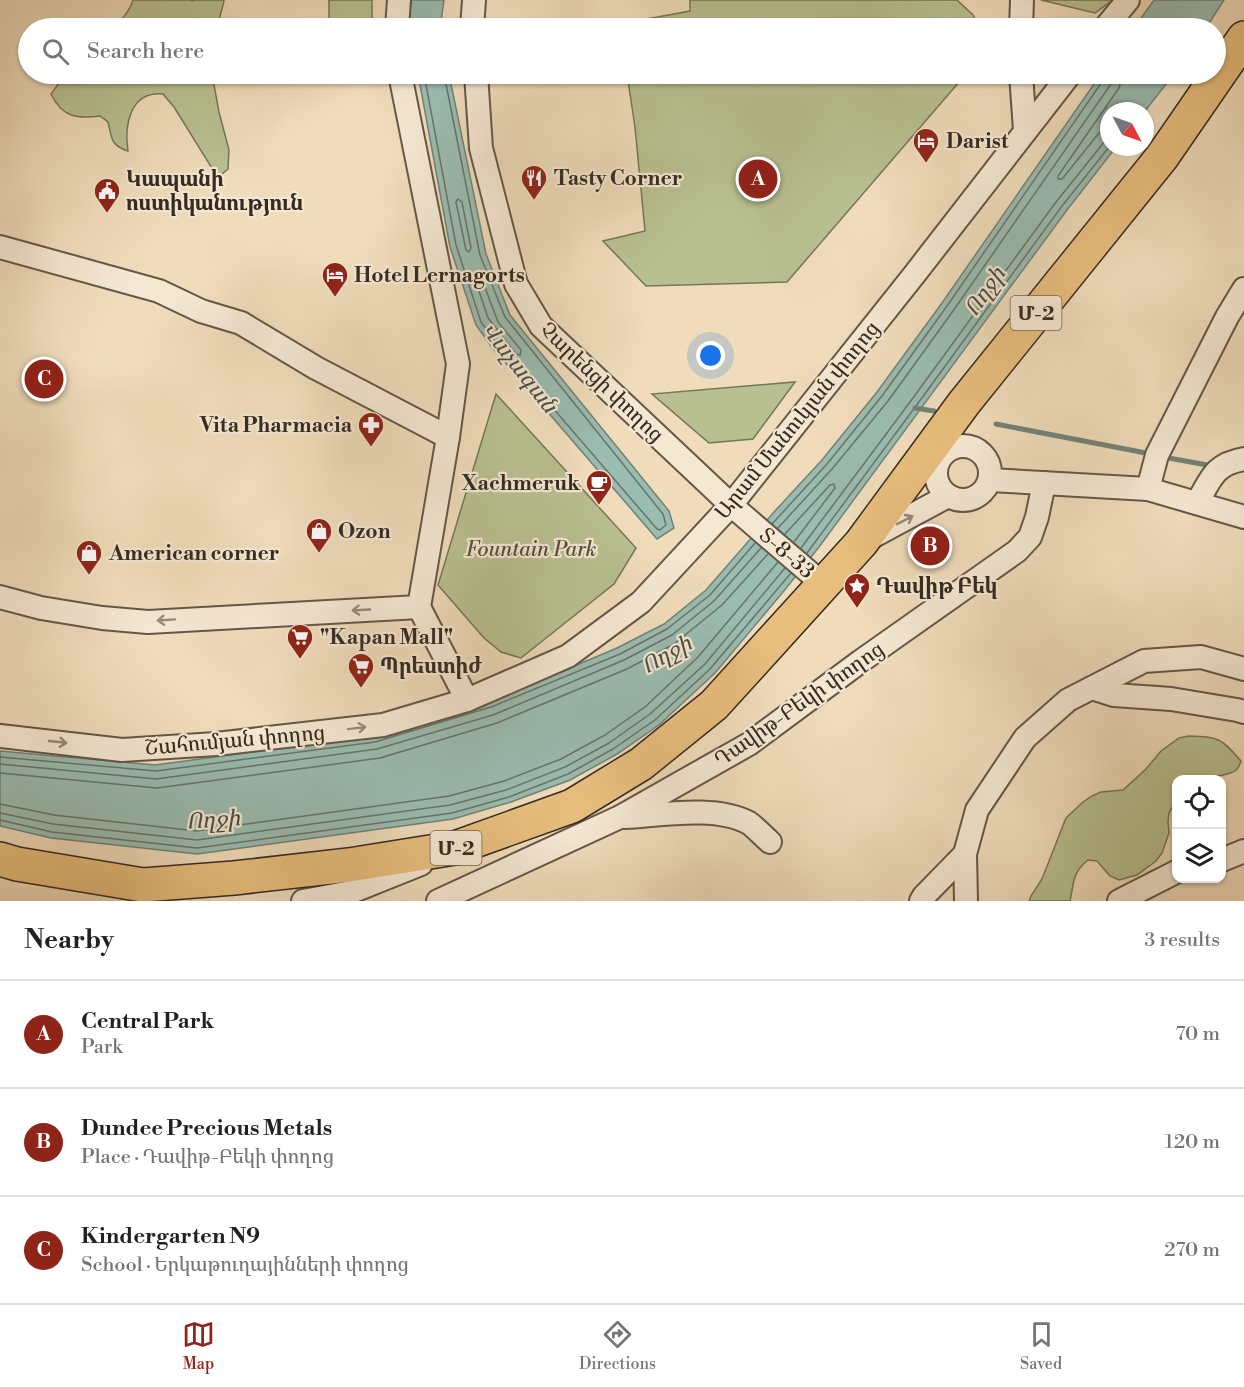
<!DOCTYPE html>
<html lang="en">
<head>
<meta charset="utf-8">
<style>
  :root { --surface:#fff; --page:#f2f2f2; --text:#202124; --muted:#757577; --line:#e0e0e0; --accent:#8f2418 }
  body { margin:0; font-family:"Libre Bodoni","Noto Serif Armenian",serif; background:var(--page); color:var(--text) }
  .controls { position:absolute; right:18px; bottom:18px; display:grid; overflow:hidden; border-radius:12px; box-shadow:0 2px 4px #0004 }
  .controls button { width:54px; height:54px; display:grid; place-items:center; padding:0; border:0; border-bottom:2px solid var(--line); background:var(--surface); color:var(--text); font:30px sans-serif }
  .compass { position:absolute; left:1100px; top:102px; width:54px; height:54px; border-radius:50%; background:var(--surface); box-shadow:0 2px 4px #0004; rotate:131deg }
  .you { position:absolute; left:711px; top:356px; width:21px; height:21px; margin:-15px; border:4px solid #fff; border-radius:50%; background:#1a73e8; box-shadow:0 0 0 9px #1a73e833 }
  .badge { display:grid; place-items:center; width:39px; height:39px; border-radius:50%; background:var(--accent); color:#fff; font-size:20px; font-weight:700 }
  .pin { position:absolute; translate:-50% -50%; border:3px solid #fff; box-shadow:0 2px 6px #0006 }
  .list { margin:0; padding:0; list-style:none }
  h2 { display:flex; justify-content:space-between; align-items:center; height:78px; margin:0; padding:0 24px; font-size:26px }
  h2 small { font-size:20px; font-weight:400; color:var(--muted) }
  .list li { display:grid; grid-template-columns:39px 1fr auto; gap:18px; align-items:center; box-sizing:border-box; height:108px; padding:0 24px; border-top:2px solid var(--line) }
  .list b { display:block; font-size:22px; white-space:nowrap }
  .list p { margin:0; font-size:20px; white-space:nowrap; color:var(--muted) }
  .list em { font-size:20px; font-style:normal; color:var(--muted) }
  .icon { flex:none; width:33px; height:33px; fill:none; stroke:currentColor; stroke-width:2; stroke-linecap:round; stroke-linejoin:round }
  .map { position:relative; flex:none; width:1244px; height:901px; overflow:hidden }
  .search { position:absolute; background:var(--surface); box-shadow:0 2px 4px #0004; left:18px; right:18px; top:18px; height:66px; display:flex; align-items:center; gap:15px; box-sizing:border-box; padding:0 21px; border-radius:33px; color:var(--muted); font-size:22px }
  .sheet { height:402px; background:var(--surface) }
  nav { display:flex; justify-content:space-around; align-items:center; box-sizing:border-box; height:84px; border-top:2px solid var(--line); background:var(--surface); font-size:16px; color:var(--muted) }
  nav a { display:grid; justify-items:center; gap:3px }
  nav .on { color:var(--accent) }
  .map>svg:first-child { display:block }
  .green { fill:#b8c091; stroke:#76765a; stroke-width:1.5 }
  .water { fill:#9abcb1; stroke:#728278; stroke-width:1.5 }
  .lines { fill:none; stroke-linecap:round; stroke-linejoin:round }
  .shore { stroke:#68746a; stroke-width:1.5 }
  .stream { stroke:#728278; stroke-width:5 }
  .minor-casing { stroke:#645748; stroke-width:26 }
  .highway-casing { stroke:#352b22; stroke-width:36 }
  .minor { stroke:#f5e8d3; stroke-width:22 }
  .highway { stroke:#e8be7e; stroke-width:33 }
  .oneway { stroke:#958a7a }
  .labels { text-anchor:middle; stroke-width:4.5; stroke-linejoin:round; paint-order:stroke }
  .shield { fill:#f5e8d3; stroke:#6f6457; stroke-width:1.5 }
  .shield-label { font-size:20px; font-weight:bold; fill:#352b22 }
  .poi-label { font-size:21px; font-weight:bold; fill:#352b22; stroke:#f5e8d3; text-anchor:start }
  .street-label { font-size:21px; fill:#352b22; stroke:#f5e8d3 }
  .park-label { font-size:21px; font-style:italic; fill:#56503e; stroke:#f5e8d3 }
  .water-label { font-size:22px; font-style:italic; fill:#4e4f46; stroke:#f5e8d3 }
</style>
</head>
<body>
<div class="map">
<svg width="1244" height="901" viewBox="0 0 1244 901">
  <rect width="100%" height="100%" fill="#f0dcbb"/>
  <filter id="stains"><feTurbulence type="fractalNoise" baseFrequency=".00333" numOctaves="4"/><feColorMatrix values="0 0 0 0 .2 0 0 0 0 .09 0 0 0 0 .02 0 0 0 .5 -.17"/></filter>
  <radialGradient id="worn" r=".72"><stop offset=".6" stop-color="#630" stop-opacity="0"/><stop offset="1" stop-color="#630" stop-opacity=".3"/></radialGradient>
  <g class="green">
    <path d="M133,0H191L192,1L195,0H223L224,1L217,28H113C121,20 130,11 133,0Z"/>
    <rect x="329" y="0" width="43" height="28"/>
    <path d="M690,0H957L973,15L980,28H620L619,24L690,11Z"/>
    <path d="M1041,0H1113L1095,13Z"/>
    <path d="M68,74H212L219,112L229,150L228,169L221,175L213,170L174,107L163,94C130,91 124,125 128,151C110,145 112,138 108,122L100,116C76,119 62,117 51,94L62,79Z"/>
    <path d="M627,74H966L787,282L646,286L603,241L645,231L635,127Z"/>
    <path d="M795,382L753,439L709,443L652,394Z"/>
    <path d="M496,394L636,548L614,584L521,658L501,652L484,638L438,585Z"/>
    <path d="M1189,736C1219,737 1221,738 1241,761C1240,764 1239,767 1237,769C1231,777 1188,780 1176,780V801L1169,813L1168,822L1169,833L1162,853L1156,861L1137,875L1119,880L1110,876L1097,861L1088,860C1072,873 1074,883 1070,901H1029L1031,896L1042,879L1066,818L1083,802L1092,796L1101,792L1123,790L1146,769L1161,751L1179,738Z"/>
  </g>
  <g class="water">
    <path d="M411,0H444L440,28H410L408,20Z"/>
    <path d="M1154,0H1224L1206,28H1134Z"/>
    <path d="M418,74H449L486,254L510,315L669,511L674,528L657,539L491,346L476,325L450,247Z"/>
    <path d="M1101,74H1174L1145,111H1109V147H1116L1067,210L819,547L783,592L715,673L659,725L617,754L570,780L511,802L453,819L197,854L51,838L0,826V751L155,765L373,736L489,702L617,648L664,624L706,590L774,512L822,460L877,392L942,303Z"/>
  </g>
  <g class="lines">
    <g class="shore">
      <path d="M424,74L456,245L481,322L496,342L657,529L660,530L666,525L663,514L505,317L480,255L444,74"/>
      <path d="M1109,126L1099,133L1062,179H1058V176L1119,88L1121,81L1122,74"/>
      <path d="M458,199L462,202L471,248L469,252L466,250L456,202Z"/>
      <path d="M477,276L481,277L498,322L521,350L520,355L516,354L488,318L475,279Z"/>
      <path d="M772,524L827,464L882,396L947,306L1104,79L1106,74"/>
      <path d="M778,528L832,469L888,401L953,311L1111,84L1113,74"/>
      <path d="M785,534L830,485L834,484L835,488L794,542"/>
      <path d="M801,548L910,402L1056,202L1109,136"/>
      <path d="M807,553L916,406L1062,206L1109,147"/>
      <path d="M0,757L156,771L375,742L491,707L620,654L667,629L710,595L755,543"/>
      <path d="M0,764L156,779L377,749L493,715L624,660L672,635L714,601L761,548"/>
      <path d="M0,773L157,788L380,758L497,723L627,669L674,644L722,605L768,554"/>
      <path d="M0,804L54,815L197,831L449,796L504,781L561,759L605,735L645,707L698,657L778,562"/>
      <path d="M0,813L53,824L197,840L450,805L506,790L565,767L609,743L650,714L705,664L785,568"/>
      <path d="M0,820L52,832L197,848L452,813L509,797L568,774L613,749L655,720L710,669L791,573"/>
    </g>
    <g class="stream">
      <path d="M915,408L934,411"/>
      <path d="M996,424L1151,454"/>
      <path d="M1163,457L1213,466"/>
    </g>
    <g class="minor-casing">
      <g id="minor">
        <path d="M397,28L399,0"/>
        <path d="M472,28L474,0"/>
        <path d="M1021,28L1022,0"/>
        <path d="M1105,28L1128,0"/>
        <path d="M400,74L458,364L448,437L419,607"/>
        <path d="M476,74L481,148L516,284L541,326L731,505L824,585"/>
        <path d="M1021,74L1025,130"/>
        <path d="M0,247L159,291L201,311L241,323L316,368L448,437"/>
        <circle cx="963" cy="473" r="27"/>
        <path d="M990,480L1148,489L1244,517"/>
        <path d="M1148,489L1157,455L1227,317L1244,289"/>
        <path d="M1197,503C1211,479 1214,464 1244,459"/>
        <path d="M868,539L948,496"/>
        <path d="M0,597L41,608L102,618L148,622L419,607"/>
        <path d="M419,607L467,700"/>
        <path d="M1092,688L1114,695L1171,699L1237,710L1244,712"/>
        <path d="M0,736L122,750L216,744L383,725L467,700L568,656L641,602L731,505L914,275L1070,74"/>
        <path d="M625,817C661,815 716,805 749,823C756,828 763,836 770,842"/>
        <path d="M1222,860L1244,851"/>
        <path d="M303,901L351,892L421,864"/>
        <path d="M438,901L620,817L749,744L861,661L1017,551L1030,537L1037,517L1044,483"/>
        <path d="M921,901L924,896L965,854"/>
        <path d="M966,901L965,854L977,810L1025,738L1068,700L1144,661L1201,657L1244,669"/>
        <path d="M1119,901L1176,872"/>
      </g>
    </g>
    <g class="highway-casing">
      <path id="highway" d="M0,859L17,864L143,885L234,878L349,865L455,848L572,806L641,764L714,705L861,543L964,403L1162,157L1244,38"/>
    </g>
    <use href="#minor" class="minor"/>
    <use href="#highway" class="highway"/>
  </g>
  <defs><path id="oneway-shaft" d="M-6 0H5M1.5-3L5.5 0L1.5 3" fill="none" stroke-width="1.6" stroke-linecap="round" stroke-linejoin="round" transform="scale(1.5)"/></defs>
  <g class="oneway">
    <use href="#oneway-shaft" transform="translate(905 520) rotate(-27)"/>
    <use href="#oneway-shaft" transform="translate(361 610) rotate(177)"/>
    <use href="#oneway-shaft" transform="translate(166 620) rotate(176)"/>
    <use href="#oneway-shaft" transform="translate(357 728) rotate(-7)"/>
    <use href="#oneway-shaft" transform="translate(58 742) rotate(6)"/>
  </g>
  <defs>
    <g id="hotel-pin" transform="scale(1.35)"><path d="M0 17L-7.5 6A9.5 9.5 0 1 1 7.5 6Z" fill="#8f2418" stroke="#f5e8d3"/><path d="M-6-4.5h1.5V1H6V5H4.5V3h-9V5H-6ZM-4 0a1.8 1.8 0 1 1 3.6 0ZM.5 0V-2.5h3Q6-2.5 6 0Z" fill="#fff"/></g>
    <g id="restaurant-pin" transform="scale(1.35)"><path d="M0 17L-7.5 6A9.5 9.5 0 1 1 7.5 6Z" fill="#8f2418" stroke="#f5e8d3"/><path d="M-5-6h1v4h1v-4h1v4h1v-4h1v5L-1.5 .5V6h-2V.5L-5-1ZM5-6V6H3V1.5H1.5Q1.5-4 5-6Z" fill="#fff"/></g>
    <g id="civic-pin" transform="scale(1.35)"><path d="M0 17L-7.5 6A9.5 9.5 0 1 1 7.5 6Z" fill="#8f2418" stroke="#f5e8d3"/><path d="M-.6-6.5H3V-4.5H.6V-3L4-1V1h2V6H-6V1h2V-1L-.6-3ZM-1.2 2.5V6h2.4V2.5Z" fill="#fff"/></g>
    <g id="pharmacy-pin" transform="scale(1.35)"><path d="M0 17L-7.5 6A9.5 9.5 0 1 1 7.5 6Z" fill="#8f2418" stroke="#f5e8d3"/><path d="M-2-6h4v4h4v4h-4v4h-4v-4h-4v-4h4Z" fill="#fff"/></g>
    <g id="cafe-pin" transform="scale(1.35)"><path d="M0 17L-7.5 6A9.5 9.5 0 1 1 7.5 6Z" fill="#8f2418" stroke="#f5e8d3"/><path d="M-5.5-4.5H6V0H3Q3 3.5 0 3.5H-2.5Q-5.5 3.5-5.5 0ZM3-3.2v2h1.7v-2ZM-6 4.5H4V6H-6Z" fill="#fff"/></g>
    <g id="shop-pin" transform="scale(1.35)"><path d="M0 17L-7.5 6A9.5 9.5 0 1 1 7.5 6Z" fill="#8f2418" stroke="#f5e8d3"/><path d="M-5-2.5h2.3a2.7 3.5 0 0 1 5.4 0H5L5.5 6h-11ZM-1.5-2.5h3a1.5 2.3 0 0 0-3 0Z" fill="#fff"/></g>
    <g id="sight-pin" transform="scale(1.35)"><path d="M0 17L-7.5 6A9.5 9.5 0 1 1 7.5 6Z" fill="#8f2418" stroke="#f5e8d3"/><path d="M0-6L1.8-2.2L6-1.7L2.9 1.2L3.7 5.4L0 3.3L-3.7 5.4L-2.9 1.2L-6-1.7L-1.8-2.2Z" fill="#fff"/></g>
    <g id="supermarket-pin" transform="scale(1.35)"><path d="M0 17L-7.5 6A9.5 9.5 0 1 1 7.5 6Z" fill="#8f2418" stroke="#f5e8d3"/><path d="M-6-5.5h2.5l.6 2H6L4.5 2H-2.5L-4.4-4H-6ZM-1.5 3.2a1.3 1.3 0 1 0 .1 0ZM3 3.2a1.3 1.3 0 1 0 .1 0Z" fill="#fff"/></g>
  </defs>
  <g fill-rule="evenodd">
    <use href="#hotel-pin" x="926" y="141"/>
    <use href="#restaurant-pin" x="534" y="178"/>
    <use href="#civic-pin" x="107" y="191"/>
    <use href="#hotel-pin" x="335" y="275"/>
    <use href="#pharmacy-pin" x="371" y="425"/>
    <use href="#cafe-pin" x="599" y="483"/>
    <use href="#shop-pin" x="319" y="531"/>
    <use href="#shop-pin" x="89" y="553"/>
    <use href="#sight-pin" x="857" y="586"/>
    <use href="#supermarket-pin" x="300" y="637"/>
    <use href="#supermarket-pin" x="361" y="666"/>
  </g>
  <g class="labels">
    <g class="shield">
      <rect x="1010.5" y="296" width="51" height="34" rx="4.5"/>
      <rect x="430.5" y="831" width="51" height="34" rx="4.5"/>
    </g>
    <g class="shield-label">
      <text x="1036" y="320">Մ-2</text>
      <text x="456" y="855">Մ-2</text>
    </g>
    <g class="poi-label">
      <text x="946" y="148">Darist</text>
      <text x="554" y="185">Tasty Corner</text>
      <text x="126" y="186">Կապանի<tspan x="126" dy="24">ոստիկանություն</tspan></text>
      <text x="354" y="282">Hotel Lernagorts</text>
      <text x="352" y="432" text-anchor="end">Vita Pharmacia</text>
      <text x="580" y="490" text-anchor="end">Xachmeruk</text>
      <text x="338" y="538">Ozon</text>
      <text x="109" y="560">American corner</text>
      <text x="876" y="593">Դավիթ Բեկ</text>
      <text x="320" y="644">"Kapan Mall"</text>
      <text x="380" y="673">Պրեստիժ</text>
    </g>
    <g class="street-label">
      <text transform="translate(602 382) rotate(44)" y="7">Չարենցի փողոց</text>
      <text transform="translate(797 420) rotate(-51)" y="7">Արամ Մանուկյան փողոց</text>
      <text transform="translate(787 553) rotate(41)" y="7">Տ-8-33</text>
      <text transform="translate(799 704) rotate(-35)" y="7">Դավիթ-Բեկի փողոց</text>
      <text transform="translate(235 740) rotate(-5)" y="7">Շահումյան փողոց</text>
    </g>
    <g class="park-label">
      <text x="531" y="556">Fountain Park</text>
    </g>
    <g class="water-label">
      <text transform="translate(984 291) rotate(-55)" y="8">Ողջի</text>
      <text transform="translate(520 367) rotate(52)" y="8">Վաչագան</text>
      <text transform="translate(666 654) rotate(-29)" y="8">Ողջի</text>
      <text transform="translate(213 819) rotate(-4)" y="8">Ողջի</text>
    </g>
  </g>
  <rect width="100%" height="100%" filter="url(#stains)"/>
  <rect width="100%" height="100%" fill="url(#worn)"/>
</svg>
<div class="controls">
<button><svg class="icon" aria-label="locate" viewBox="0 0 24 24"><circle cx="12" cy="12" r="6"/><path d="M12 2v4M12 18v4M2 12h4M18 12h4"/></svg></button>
<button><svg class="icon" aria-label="layers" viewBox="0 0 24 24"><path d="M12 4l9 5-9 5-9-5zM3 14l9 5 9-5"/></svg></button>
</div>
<svg class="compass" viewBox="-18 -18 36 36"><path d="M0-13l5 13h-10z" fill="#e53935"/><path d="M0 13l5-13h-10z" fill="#757577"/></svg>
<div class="you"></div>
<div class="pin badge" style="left:758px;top:179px">A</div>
<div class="pin badge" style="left:930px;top:546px">B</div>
<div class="pin badge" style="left:44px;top:379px">C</div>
<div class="search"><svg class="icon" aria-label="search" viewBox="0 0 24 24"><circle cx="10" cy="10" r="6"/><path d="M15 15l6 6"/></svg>Search here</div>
</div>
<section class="sheet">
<h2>Nearby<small>3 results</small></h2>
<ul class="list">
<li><span class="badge">A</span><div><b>Central Park</b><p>Park</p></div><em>70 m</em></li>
<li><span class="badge">B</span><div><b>Dundee Precious Metals</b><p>Place · Դավիթ-Բեկի փողոց</p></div><em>120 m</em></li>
<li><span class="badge">C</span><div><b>Kindergarten N9</b><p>School · Երկաթուղայինների փողոց</p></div><em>270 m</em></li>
</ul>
</section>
<nav>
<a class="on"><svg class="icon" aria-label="map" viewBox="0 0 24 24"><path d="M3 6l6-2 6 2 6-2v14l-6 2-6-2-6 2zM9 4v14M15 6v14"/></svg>Map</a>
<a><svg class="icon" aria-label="directions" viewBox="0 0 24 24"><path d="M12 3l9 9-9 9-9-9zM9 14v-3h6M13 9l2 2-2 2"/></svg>Directions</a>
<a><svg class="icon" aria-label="saved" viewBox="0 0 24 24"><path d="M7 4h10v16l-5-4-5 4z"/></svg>Saved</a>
</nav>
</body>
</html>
